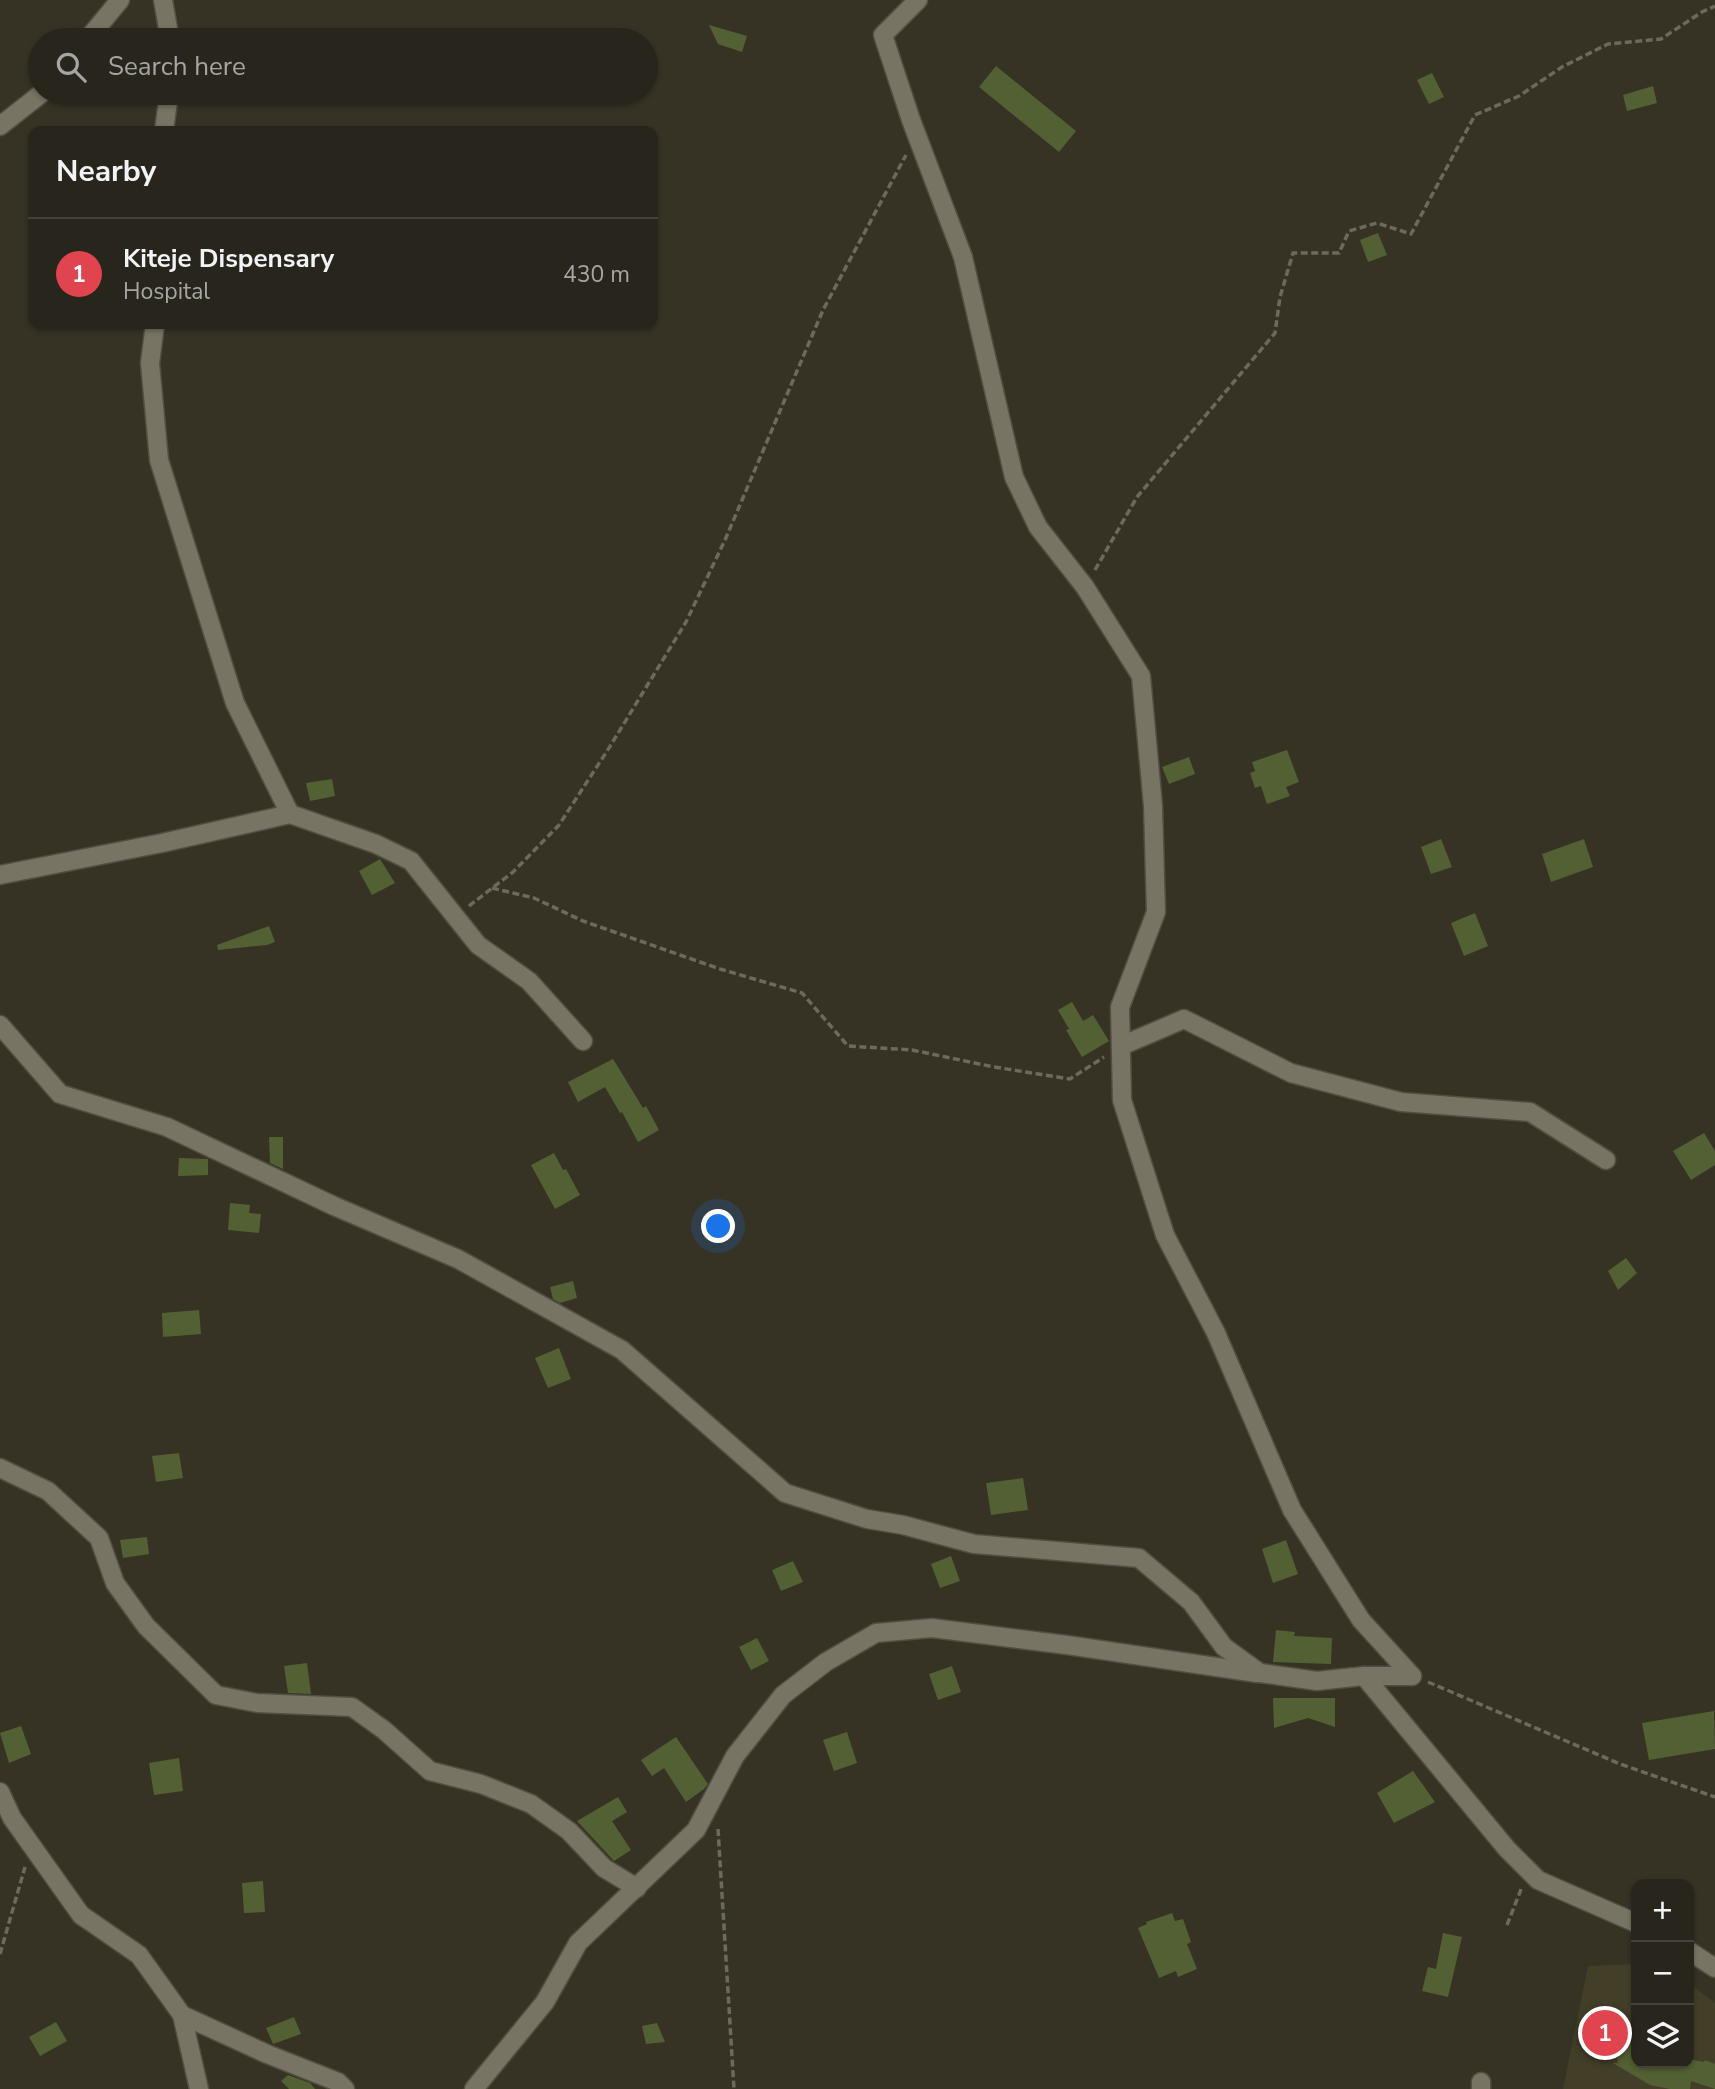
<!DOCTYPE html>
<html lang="en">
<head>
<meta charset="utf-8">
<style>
  :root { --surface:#28261c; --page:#302e25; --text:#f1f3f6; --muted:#a5a5a3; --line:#44433b; --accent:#bca0f2 }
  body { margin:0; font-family:"Nunito Sans",sans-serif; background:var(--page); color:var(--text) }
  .controls { position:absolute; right:21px; bottom:21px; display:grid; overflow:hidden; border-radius:14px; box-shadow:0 2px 5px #0004 }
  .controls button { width:63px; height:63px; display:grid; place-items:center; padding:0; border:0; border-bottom:2px solid var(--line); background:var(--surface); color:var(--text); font:35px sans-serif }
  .you { position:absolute; left:719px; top:1227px; width:24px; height:24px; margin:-18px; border:5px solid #fff; border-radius:50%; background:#1a73e8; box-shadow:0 0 0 10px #1a73e833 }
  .badge { display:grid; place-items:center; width:46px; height:46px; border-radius:50%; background:var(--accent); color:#fff; font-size:23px; font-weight:700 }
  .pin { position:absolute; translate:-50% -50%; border:4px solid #fff; box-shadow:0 2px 7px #0006 }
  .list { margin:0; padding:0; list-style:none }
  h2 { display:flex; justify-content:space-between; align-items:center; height:91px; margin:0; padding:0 28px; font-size:30px }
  h2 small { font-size:23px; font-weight:400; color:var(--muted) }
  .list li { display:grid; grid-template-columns:46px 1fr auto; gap:21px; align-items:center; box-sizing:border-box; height:112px; padding:0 28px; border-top:2px solid var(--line) }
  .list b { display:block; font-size:26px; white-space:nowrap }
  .list p { margin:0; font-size:23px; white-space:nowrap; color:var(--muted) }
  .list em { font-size:23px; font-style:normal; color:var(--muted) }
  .icon { flex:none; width:38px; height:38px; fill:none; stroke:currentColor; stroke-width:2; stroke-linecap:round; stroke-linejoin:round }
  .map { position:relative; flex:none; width:1715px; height:2089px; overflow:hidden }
  .search { position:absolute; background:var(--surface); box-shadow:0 2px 5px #0004; left:28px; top:28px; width:630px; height:77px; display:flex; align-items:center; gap:18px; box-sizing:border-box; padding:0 24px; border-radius:38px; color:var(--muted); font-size:26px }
  .panel { position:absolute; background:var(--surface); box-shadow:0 2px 5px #0004; left:28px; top:126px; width:630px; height:203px; border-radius:14px }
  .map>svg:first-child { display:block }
  .built { fill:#423e28 }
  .building { fill:#536034 }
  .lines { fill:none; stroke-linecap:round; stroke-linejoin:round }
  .minor-casing { stroke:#514e42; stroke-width:21 }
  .path { stroke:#6c695d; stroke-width:3.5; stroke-dasharray:7 3.5; stroke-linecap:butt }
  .minor { stroke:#777463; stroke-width:18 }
</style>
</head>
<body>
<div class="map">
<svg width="1715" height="2089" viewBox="0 0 1715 2089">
  <rect width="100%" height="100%" fill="#363325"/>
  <path class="built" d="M1636,1964V2063H1689V1983L1715,2003V2089H1563L1588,1966Z"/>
  <g class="building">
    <path d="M709,25L747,36L742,52L718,44Z"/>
    <path d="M996,66L1076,131L1059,152L979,87Z"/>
    <path d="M1432,73L1444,97L1429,104L1417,80Z"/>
    <path d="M1653,86L1657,103L1627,111L1623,95Z"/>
    <path d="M1378,233L1387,255L1368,262L1360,240Z"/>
    <path d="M1287,750L1299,782L1286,787L1290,796L1267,804L1261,786L1255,788L1250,773L1255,771L1252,762Z"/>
    <path d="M1189,757L1195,774L1169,784L1162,767Z"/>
    <path d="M332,779L335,796L310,801L306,783Z"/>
    <path d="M1441,839L1452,867L1431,874L1421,847Z"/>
    <path d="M1584,839L1593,867L1551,882L1542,854Z"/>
    <path d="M380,859L395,883L372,895L359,871Z"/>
    <path d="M1475,913L1488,946L1464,956L1451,923Z"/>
    <path d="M269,926L275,942L267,945L218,950L217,945Z"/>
    <path d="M1072,1002L1083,1021L1093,1015L1109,1041L1082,1057L1066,1030L1069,1029L1058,1010Z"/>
    <path d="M613,1059L643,1108L646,1106L659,1130L638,1142L622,1112L620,1113L605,1087L578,1102L568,1082Z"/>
    <path d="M1704,1133L1715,1151V1165L1691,1180L1673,1151Z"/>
    <path d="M269,1137H283V1169L270,1163Z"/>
    <path d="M554,1153L563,1170L566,1169L580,1195L555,1209L531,1165Z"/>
    <path d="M179,1158L208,1159V1175L178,1176Z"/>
    <path d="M230,1203L250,1205L249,1213L261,1214L259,1233L228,1230Z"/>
    <path d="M1626,1258L1637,1273L1618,1290L1608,1271Z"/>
    <path d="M573,1281L577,1298L560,1303L553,1299L550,1287Z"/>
    <path d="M199,1310L201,1334L163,1337L162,1313Z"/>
    <path d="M559,1348L571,1379L548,1388L535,1358Z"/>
    <path d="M179,1453L183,1478L156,1482L152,1456Z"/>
    <path d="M1023,1478L1028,1510L991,1515L986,1483Z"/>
    <path d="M147,1537L149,1554L123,1558L120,1540Z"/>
    <path d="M1286,1540L1298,1574L1273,1583L1262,1549Z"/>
    <path d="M951,1556L960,1581L940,1588L931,1564Z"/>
    <path d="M793,1561L803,1582L781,1591L772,1570Z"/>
    <path d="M1276,1630L1295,1632L1294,1636L1332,1638L1331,1664L1273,1662Z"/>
    <path d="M757,1638L769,1661L751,1670L739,1647Z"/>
    <path d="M307,1663L311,1694L288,1693L284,1666Z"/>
    <path d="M952,1666L961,1692L938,1700L929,1674Z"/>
    <path d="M1273,1698H1335V1727L1308,1718L1274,1728Z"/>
    <path d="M1714,1711L1715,1749L1649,1760L1642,1723Z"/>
    <path d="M21,1726L31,1754L9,1763L0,1733Z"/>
    <path d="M847,1732L857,1763L834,1771L823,1740Z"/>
    <path d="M676,1737L708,1784L704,1789L686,1802L664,1768L652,1776L641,1760Z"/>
    <path d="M179,1758L183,1791L154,1795L149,1763Z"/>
    <path d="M1413,1771L1435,1802L1394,1823L1377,1793Z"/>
    <path d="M618,1797L627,1812L612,1821L631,1850L614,1861L577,1821Z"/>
    <path d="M263,1881L265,1912L244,1913L242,1883Z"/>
    <path d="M1172,1913L1175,1921L1183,1919L1191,1942L1187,1944L1197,1969L1178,1977L1176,1971L1159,1978L1138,1928L1147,1924L1146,1922Z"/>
    <path d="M1443,1933L1462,1937L1448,1997L1422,1991L1428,1967L1436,1969Z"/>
    <path d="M294,2017L301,2034L273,2044L266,2028Z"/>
    <path d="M56,2022L67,2041L40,2056L29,2037Z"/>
    <path d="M657,2023L665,2042L646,2044L642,2026Z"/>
    <path d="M1613,2036L1636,2037V2063H1689V2059L1704,2062L1705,2060L1715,2064V2089L1691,2081L1690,2089H1670L1650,2085L1613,2063H1618Z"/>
    <path d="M288,2075L310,2083L315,2089H289L281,2081Z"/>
  </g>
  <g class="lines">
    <g class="minor-casing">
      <g id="minor">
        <path d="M163,0L170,40"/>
        <path d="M918,0L883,35L911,120L963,257L1014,477L1038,527L1085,587L1141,676L1153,806L1156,912L1120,1007L1122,1100L1165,1235L1216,1333L1292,1510L1361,1620L1412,1676"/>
        <path d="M87,40L120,0"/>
        <path d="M0,126L42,93"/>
        <path d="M164,131L169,93"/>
        <path d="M290,814L376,844L411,861L478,945L529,981L583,1041"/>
        <path d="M0,875L162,843L290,814L235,703L159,460L150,363L155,324"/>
        <path d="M0,1025L60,1094L167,1127L334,1206L458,1259L622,1350L785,1493L867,1519L903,1525L974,1544L1139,1558L1191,1602L1224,1647L1260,1673L1317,1681L1364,1676H1412"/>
        <path d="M1121,1046L1184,1019L1291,1073L1401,1102L1530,1112L1606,1160"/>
        <path d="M0,1468L48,1491L99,1538L115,1583L146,1626L216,1695L257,1703L352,1707L384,1730L430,1771L481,1784L531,1804L569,1831L604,1868L637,1888"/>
        <path d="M1364,1676L1507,1849L1538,1880L1636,1923"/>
        <path d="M0,1792L12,1818L81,1915L139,1955L182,2015"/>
        <path d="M1689,1951L1715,1968"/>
        <path d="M1481,2082V2089"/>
        <path d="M199,2089L182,2015L267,2054L338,2082L345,2089"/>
        <path d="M474,2089L545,2002L578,1943L696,1830L735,1756L783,1695L826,1662L876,1633L932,1628L1067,1645L1257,1673"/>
      </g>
    </g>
    <g class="path">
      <path d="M1095,570L1137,497L1275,333L1280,297L1293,253H1339L1349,231L1377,223L1411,234L1475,115L1519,96L1562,67L1608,44L1661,39L1702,12L1715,6"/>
      <path d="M492,888L534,898L583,921L720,969L802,993L848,1046L912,1050L994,1067L1070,1079L1104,1057"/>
      <path d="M469,906L513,872L559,825L609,748L686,622L725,540L823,310L906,155"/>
      <path d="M1428,1682L1620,1764L1715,1797"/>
      <path d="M718,1829L734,2089"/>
      <path d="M1507,1925L1522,1887"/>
      <path d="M0,1954L25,1867"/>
    </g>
    <use href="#minor" class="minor"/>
  </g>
</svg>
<div class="controls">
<button>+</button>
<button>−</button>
<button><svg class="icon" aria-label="layers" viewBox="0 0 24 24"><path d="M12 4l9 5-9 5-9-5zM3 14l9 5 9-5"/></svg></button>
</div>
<div class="you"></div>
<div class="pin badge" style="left:1605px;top:2033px;background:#e0444e">1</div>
<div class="search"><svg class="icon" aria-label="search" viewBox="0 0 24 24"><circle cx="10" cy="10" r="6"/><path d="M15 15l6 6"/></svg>Search here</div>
<section class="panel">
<h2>Nearby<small></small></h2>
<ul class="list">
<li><span class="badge" style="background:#e0444e">1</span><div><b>Kiteje Dispensary</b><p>Hospital</p></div><em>430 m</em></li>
</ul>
</section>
</div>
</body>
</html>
